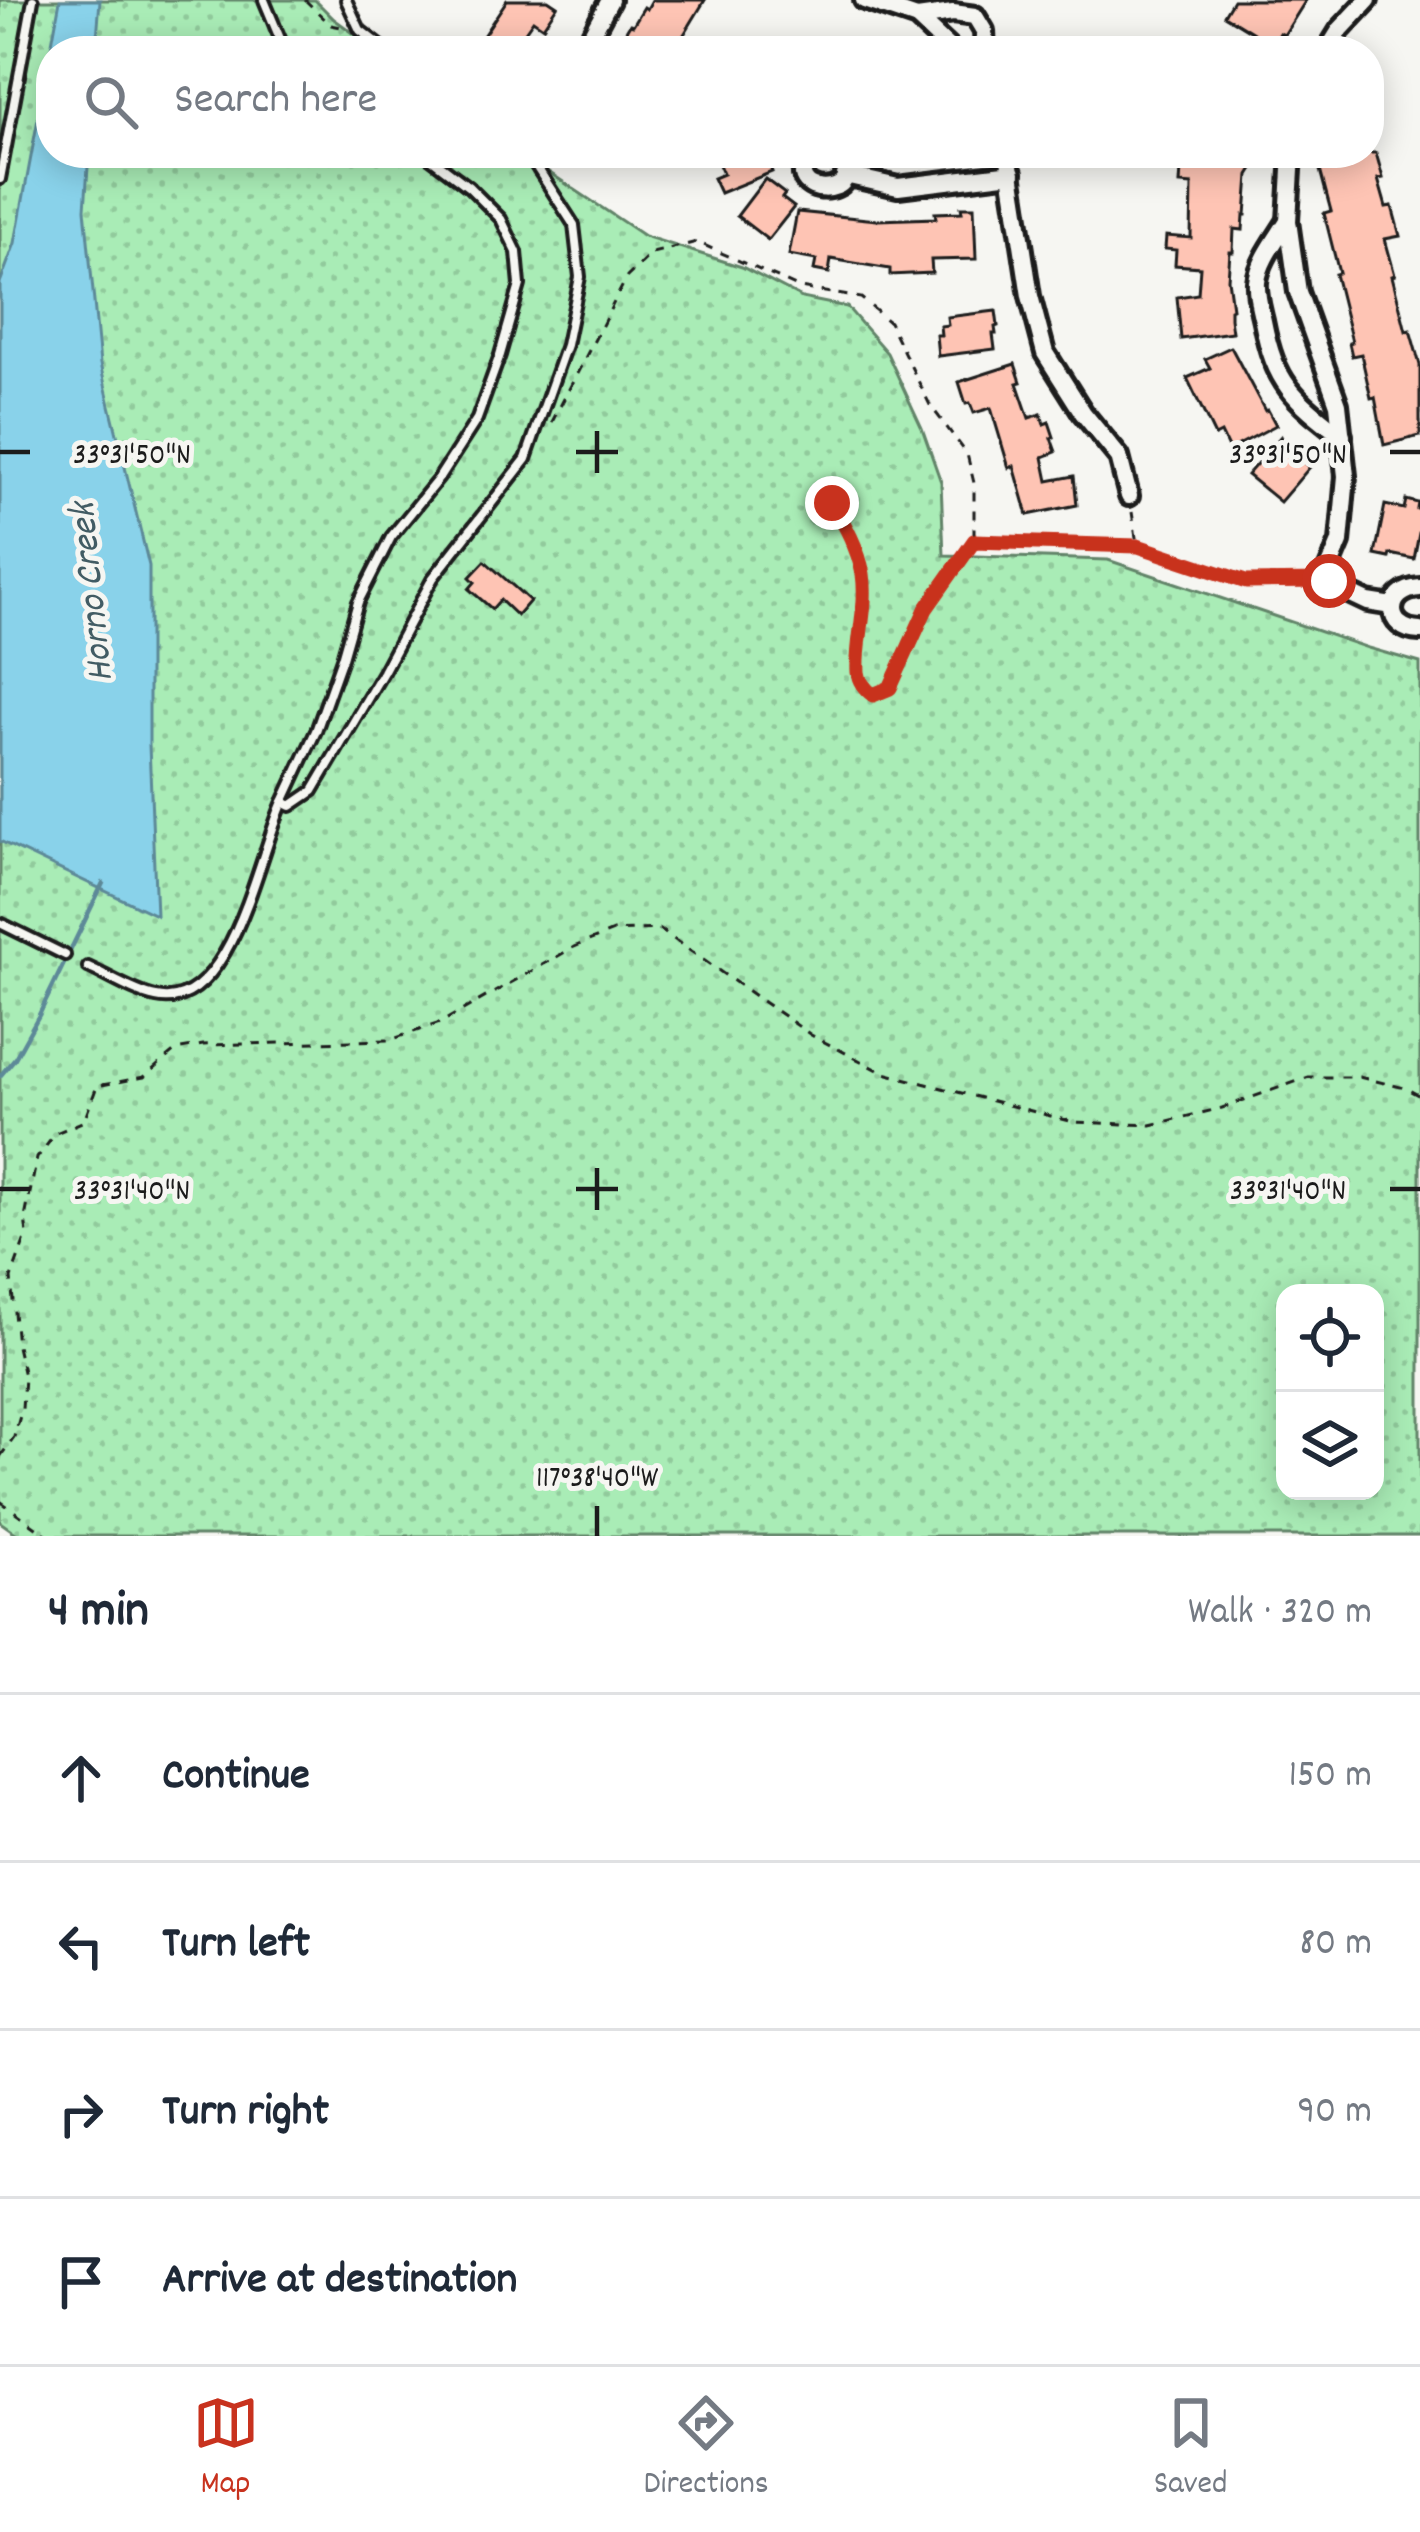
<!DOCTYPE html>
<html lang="en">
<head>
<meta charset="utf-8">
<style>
  :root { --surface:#fff; --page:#f2f2f3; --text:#1f2937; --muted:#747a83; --line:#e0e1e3; --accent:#c8321e }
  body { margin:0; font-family:Dekko,sans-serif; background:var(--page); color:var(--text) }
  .controls { position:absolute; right:36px; bottom:36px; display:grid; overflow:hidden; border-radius:24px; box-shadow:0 6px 30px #0003 }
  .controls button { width:108px; height:108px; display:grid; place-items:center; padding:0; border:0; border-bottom:3px solid var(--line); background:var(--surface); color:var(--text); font:60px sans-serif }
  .stop { position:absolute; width:36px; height:36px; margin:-27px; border:9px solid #c8321e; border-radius:50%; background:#fff }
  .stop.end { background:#c8321e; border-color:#fff; box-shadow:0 3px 12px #0008 }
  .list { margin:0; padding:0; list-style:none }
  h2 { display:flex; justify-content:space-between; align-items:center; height:156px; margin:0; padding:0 48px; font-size:51px }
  h2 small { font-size:39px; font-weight:400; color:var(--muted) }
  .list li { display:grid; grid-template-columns:78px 1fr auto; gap:36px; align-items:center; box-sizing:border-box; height:168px; padding:0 48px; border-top:3px solid var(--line) }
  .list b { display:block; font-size:45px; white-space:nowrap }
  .list em { font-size:39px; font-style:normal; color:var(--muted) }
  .icon { flex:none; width:66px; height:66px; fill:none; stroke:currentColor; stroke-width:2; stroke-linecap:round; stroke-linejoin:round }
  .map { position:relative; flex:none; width:1420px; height:1536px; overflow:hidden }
  .search { position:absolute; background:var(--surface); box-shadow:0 6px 30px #0003; left:36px; right:36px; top:36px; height:132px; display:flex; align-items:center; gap:30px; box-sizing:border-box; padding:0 42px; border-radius:48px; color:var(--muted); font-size:45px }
  .sheet { height:828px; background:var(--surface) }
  nav { display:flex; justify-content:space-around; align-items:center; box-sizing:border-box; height:168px; border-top:3px solid var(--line); background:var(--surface); font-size:33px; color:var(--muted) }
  nav a { display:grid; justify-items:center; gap:6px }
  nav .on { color:var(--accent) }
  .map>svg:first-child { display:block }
  .grass { fill:url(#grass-dots); stroke:#628469; stroke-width:3; fill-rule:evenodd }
  .water { fill:#89d2ea; stroke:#5d8998; stroke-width:3 }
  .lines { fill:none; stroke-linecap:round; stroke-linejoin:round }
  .stream { stroke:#5d8998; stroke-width:4.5 }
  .building { fill:#fec4b4; stroke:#1c1c1c; stroke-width:3 }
  .lane-casing { stroke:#1c1c1c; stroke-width:16 }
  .street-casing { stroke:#1c1c1c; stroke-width:26 }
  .path { stroke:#1c1c1c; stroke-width:3; stroke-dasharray:9 9; stroke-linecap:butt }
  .lane { stroke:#f6f6f2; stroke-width:8 }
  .street { stroke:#f6f6f2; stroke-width:16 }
  .route { stroke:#c8321e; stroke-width:15 }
  .ticks { fill:none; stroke:#1c1c1c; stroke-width:4.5 }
  .labels { text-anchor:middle; stroke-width:10; stroke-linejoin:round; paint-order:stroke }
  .water-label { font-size:39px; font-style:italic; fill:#425c64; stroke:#f6f6f2 }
  .ticks-label { font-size:30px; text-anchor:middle; fill:#1c1c1c; stroke:#f6f6f2; stroke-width:10; stroke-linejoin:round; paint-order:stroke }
</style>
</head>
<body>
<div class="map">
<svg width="1420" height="1536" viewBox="0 0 1420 1536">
  <defs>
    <pattern id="grass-dots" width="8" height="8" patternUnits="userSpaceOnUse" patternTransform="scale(3)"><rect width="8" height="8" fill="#a9ecb6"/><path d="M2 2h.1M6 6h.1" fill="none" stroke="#91ca9c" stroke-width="1.8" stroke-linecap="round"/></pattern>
  </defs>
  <rect width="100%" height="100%" fill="#f6f6f2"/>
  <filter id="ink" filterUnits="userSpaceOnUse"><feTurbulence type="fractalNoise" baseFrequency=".00833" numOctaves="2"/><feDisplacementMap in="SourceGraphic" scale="24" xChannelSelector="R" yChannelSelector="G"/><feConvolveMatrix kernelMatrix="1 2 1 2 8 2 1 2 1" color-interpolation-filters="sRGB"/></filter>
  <g filter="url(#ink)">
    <path class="grass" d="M0,0H315L334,19L378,51H51V153H520L644,236L742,267L802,298L847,307L887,353L922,428L941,482L944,555L1108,560L1368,648L1420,663V1536H20L0,1522ZM1285,1293H1375V1491H1285Z"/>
    <path class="water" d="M60,0H100L96,51H51V153H89L85,209L100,364L149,566V745L156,915L0,841V283L15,243Z"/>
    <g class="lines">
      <path class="stream" d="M0,1076L15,1058L39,1015L103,883"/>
    </g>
    <g class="building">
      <path d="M507,0H548L557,6L543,27L533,20L519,40L532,51H473Z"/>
      <path d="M652,0H705L674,51H620L628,37L624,34L630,24L633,25L644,7L647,9Z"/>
      <path d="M1233,0H1306L1284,35L1280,33L1273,45L1224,15Z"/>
      <path d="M714,153H765L772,172L720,193L713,178L723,174Z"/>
      <path d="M1182,153H1255L1254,167L1249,175L1246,215H1244L1243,230L1234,229L1233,252H1230L1228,279L1232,308L1230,309V318L1232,332L1181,339L1177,297L1198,294L1200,267L1175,265L1176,250L1165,249L1166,236L1191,238L1192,185L1180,184Z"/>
      <path d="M1329,153H1376L1383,178L1378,179L1386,207L1392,206L1400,236L1385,239L1395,275L1392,276L1406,331L1410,330L1420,365V436L1384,445L1375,397L1371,398L1361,354L1352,356L1349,343L1352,342L1335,274L1339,273L1324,213L1331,211L1320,170L1333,167Z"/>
      <path d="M765,179L785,194L782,198L794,207L768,240L737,216Z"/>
      <path d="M961,207H974L976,259L931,260L932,273L890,275V269L831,259L829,273L814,270L816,260L789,255L797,212L877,220L936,218L935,213L962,212Z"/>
      <path d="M996,311L998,326L995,327L996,334H993L995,349L938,356L936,335H941L940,326L948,325L947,317Z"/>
      <path d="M1231,347L1265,411L1268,410L1276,425L1229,450L1221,433L1215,436L1187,378L1210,368L1205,359Z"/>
      <path d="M1015,364L1021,382L1017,383L1029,418L1041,414L1044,424L1049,422L1054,437L1051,438L1056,452L1043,457L1048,481L1074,476L1077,505L1028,515L1014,466L1009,468L991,408L974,413L970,403L966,404L959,382Z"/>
      <path d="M1281,436L1288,451L1293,446L1305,456L1302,460L1310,467L1280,502L1247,475Z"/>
      <path d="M1406,500L1418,503L1417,509L1420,510V528L1414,559L1390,554L1389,558L1375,555L1385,505L1404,509Z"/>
      <path d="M485,561L530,601L517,616L500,600L492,609L469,589L475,582L470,577Z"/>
    </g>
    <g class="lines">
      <g class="lane-casing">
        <g id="lane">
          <path d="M264,0L281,41L290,51"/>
          <path d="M346,0L360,30L387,51"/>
          <path d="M0,179L33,0"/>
          <path d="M283,802L316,731L342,658L358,602L391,537L439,478L477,419L500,355L520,285L517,252L501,219L469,187L424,153"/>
          <path d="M0,923L65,955"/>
          <path d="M88,967C108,976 135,993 156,997C231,1014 260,850 283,802L291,806L313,791L383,672L433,578L526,459L535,433L566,345L580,277L574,225L534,163L521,153"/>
        </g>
      </g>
      <g class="street-casing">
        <g id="street">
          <path d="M864,0L917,18L952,51"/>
          <path d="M917,18L953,13L975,16L984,31L985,51"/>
          <path d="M583,51L610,0"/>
          <path d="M1327,51L1340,30L1368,0"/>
          <path d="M813,153C771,200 878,201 836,153"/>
          <path d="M1008,153L1030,296L1045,353L1083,413L1119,457L1129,496"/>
          <path d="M1292,153L1288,221L1298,292L1338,404L1346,476L1340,542L1327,573L1330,584L1368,602L1393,606"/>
          <path d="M845,175L898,187L1012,173"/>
          <path d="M1287,222C1276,240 1259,261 1257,282C1256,295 1260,308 1263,321C1275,384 1293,398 1342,436"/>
          <path d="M1420,588C1384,590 1384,630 1420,631"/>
        </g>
      </g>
      <g class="path">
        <path d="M305,0L331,25L346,28"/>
        <path d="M552,422L627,277L652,253L697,242L800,288L861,298L889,322L930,405L967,454L974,483V541L1138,546L1246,582H1310"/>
        <path d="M832,503L848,531L863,573L864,620L858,674L863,688L873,695L890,688L925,609L973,543"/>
        <path d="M1132,512L1137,544"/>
        <path d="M0,1457L14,1437L22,1409L24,1376L17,1346L11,1278L27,1234L25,1218L37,1158L56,1133L84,1121L97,1086L144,1077L176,1050L203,1045L390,1040L440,1023L574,947L613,931L659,929L811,1035L884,1073L1074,1122L1151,1125L1222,1108L1309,1077H1359L1405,1088L1420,1096"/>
        <path d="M0,1501L49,1536"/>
      </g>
      <use href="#lane" class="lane"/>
      <use href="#street" class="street"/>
    </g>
  </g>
  <g class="lines" filter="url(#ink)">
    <path class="route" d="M832,503C845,525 858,548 863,574C868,608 856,641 858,672C859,682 865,689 873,695L890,688L926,609L974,541L1138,546L1246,582L1329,581"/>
  </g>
  <path class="ticks" d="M597,431V473M0,452H30M576,452H618M1390,452H1420M597,1168V1210M0,1189H30M576,1189H618M1390,1189H1420M597,1506V1536"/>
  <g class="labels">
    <g class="water-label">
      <text transform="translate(88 593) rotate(-96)" y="14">Horno Creek</text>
    </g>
  </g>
  <g class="ticks-label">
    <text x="132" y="463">33°31'50"N</text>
    <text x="1288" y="463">33°31'50"N</text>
    <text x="132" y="1199">33°31'40"N</text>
    <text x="1288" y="1199">33°31'40"N</text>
    <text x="597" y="1486">117°38'40"W</text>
  </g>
</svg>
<div class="controls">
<button><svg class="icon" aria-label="locate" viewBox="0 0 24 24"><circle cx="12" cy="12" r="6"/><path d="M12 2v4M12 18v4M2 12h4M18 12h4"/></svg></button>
<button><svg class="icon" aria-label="layers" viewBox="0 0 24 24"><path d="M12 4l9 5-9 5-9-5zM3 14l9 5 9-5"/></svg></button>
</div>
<div class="stop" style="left:1329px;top:581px"></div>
<div class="stop end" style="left:832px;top:503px"></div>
<div class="search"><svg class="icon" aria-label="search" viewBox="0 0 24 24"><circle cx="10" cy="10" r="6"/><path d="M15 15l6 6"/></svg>Search here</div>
</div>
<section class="sheet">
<h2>4 min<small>Walk · 320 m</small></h2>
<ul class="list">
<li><svg class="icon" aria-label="ahead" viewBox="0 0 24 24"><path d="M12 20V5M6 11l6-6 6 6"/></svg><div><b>Continue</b></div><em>150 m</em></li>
<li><svg class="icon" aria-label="left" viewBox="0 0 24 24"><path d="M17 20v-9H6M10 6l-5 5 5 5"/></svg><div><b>Turn left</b></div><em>80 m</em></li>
<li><svg class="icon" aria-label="right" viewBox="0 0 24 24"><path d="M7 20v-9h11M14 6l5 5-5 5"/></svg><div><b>Turn right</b></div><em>90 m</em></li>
<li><svg class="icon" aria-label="arrive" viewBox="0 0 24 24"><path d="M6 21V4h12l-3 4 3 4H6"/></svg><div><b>Arrive at destination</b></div></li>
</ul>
</section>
<nav>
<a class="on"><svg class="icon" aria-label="map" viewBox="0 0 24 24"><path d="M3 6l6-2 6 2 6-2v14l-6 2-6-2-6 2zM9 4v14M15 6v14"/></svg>Map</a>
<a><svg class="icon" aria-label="directions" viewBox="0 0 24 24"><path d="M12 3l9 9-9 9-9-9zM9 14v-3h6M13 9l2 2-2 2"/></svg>Directions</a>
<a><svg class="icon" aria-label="saved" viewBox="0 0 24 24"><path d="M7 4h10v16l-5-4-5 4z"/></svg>Saved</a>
</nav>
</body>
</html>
